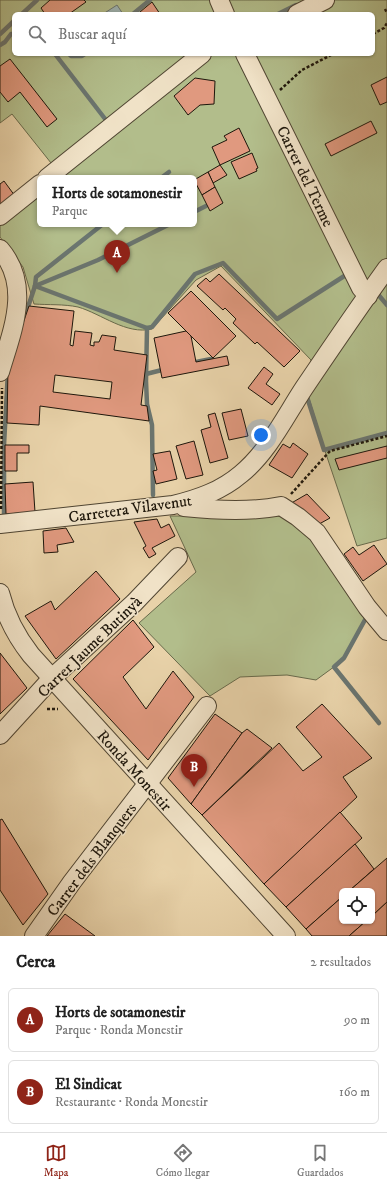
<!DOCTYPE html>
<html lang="es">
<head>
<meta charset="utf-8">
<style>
  :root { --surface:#fff; --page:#f2f2f2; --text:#222; --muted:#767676; --line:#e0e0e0; --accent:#8f2418 }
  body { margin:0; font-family:"IM FELL DW Pica",serif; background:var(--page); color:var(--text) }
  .controls { position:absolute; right:12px; bottom:12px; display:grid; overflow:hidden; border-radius:6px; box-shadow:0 1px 3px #0004 }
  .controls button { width:36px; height:36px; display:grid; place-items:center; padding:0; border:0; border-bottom:1px solid var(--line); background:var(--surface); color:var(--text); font:20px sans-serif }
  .you { position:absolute; left:261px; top:435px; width:14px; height:14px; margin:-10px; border:3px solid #fff; border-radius:50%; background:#1a73e8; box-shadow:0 0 0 6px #1a73e833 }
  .badge { display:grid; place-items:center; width:26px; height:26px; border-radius:50%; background:var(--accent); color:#fff; font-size:13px; font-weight:700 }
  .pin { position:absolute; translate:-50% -33px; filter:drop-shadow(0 1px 2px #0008) }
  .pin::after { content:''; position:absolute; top:21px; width:14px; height:12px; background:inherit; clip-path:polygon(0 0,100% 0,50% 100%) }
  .popup { position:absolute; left:37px; top:175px; width:160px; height:52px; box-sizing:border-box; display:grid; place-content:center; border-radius:6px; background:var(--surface); filter:drop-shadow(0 1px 3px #0005); font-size:13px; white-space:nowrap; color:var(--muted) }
  .popup b { font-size:15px; color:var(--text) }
  .popup::after { content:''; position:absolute; left:50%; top:100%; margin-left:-8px; border:8px solid transparent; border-top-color:var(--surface) }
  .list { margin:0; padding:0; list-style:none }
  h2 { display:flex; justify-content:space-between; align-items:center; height:52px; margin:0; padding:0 16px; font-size:17px }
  h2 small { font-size:13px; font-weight:400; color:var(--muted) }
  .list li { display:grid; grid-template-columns:26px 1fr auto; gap:12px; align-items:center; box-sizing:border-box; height:64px; margin:0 8px 8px; padding:0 8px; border:1px solid var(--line); border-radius:6px }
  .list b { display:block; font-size:15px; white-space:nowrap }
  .list p { margin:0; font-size:13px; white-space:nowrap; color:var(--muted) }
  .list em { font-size:13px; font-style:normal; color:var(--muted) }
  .icon { flex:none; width:22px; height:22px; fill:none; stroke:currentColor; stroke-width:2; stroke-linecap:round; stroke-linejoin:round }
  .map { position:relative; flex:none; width:387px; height:936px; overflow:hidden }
  .search { position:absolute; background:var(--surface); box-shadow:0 1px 3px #0004; left:12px; right:12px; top:12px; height:44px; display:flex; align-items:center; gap:10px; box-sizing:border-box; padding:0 14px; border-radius:6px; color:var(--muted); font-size:15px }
  .sheet { height:196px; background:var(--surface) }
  nav { display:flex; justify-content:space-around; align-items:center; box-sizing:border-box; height:56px; border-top:1px solid var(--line); background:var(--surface); font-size:11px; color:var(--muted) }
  nav a { display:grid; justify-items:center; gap:2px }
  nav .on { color:var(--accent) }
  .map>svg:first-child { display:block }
  .green { fill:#b2bd8b; stroke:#686a4b; fill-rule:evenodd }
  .water { fill:#9db4b4; stroke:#6a7570 }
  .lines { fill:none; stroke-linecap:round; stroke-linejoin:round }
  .stream { stroke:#6a7570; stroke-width:4.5 }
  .building { fill:#e0997f; stroke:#1d160b; fill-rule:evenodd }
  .minor-casing { stroke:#504532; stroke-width:20 }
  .path { stroke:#1d160b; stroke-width:2.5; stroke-dasharray:3 2; stroke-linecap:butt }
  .minor { stroke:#f0e2c7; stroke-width:18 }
  .labels { text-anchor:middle; stroke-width:3; stroke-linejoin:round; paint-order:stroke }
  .street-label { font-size:16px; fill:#1d160b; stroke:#f0e2c7 }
</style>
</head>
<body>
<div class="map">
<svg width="387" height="936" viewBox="0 0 387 936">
  <rect width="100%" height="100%" fill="#e8d2a9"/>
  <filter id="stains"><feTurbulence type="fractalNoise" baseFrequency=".005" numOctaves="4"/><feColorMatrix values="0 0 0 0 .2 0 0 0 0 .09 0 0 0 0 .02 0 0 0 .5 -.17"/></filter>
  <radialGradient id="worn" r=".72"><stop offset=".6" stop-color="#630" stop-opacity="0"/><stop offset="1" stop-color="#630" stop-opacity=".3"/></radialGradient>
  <g class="green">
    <path d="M0,0H387V538L357,546L325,451L308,395L311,360L221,266L196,280L152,329C126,335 102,314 78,307C64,304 48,305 34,304L23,267L0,237V221L40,189V224H194V178H53L59,173L12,114L0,123ZM14,14H373V54H14Z"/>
    <path d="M170,516H283L307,533L367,615L342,661L316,680L287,675L240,677L210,696L139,623L196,572Z"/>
  </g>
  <path class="water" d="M117,5L123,14H103Z"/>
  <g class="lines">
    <g class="stream">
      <path d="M22,14L37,0"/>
      <path d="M133,14L150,0"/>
      <path d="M278,14L296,5"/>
      <path d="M0,34L14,21"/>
      <path d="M0,45L5,42L11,34H14"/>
      <path d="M55,54L109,124"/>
      <path d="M69,54L71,56H82L85,54"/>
      <path d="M161,178L169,172"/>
      <path d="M194,212L206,206"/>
      <path d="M35,286L147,328L152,327L195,274L223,263L277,319L349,273"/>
      <path d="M35,286L98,260L170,224"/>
      <path d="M376,292L387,305"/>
      <path d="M22,325L35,286L36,277L103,224"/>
      <path d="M147,328L146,381L147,404L152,425L153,495"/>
      <path d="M191,363L211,359"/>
      <path d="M146,374L166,369"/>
      <path d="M307,397L324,450L387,433"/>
      <path d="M4,515V445L8,371"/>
      <path d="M364,614L366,618L344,658L334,667L379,723"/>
    </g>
  </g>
  <g class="building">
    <path d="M50,0H84L86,2L69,14H45L41,8Z"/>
    <path d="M152,2L160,14H142L140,12Z"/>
    <path d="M10,59L57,119L47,127L20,92L8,102L0,92V66Z"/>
    <path d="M387,77V102L380,105L371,85Z"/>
    <path d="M195,78L215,81L214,104L200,105L188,115L174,96Z"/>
    <path d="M371,121L377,133L331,156L325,144Z"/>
    <path d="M239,128L250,151L220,165L212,147L227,140L224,136Z"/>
    <path d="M252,153L258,168L256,169L257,171L239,179L231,162Z"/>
    <path d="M220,165L227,175L213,183L208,172Z"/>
    <path d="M208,172L215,187L202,195L194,180Z"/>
    <path d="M4,181L15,196L0,207V184Z"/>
    <path d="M215,187L223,203L210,211L202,195Z"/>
    <path d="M219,274L300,351L284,367L257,342L255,344L233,323L236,319L225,308L223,310L197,286L206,278L210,282Z"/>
    <path d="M191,291L236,336L213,358L168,313Z"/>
    <path d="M29,306L74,311L70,345L73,346L75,331L92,333L90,345L94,346V342H99L102,335L116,337L114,350L147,355L141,405L147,406L149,421L40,406L39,425L7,423L8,367ZM55,375L112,382L110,399L53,392Z"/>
    <path d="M186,331L191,336L196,362L227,356L229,365L162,378L154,338Z"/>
    <path d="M264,367L273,374L266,384L280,394L272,405L248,388Z"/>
    <path d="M241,409L248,436L229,440L222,413Z"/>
    <path d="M215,413L228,458L210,463L201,430L211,427L208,415Z"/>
    <path d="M194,441L203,475L186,479L176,446Z"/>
    <path d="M293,443L308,454L292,478L269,465L283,444L290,448Z"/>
    <path d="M5,445H29V453H17V471H5Z"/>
    <path d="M387,446V458L339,470L335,459Z"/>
    <path d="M170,451L177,479L156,484L153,471L157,470L153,454Z"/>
    <path d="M33,482L35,512L6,514L5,484Z"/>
    <path d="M307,494L330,518L312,528L288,505Z"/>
    <path d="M157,519L161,528L169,524L175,536L152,548L156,554L149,558L143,548L146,546L134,522Z"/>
    <path d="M66,528L74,542L57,545L58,552L44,553L43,531Z"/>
    <path d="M374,545L387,564L363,581L344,554L353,547L359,555Z"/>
    <path d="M96,571L120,599L56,659L25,616L51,601L55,610Z"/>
    <path d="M133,620L154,647L123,677L146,709L173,671L194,697L148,760L73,679Z"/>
    <path d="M0,653L27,688L0,714Z"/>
    <path d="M322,704L372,758L343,777L357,797L264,884L202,815L279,743L303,771L322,757L296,727Z"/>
    <path d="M215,714L242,733L191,804L168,778Z"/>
    <path d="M247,729L272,748L202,815L191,804L242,733Z"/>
    <path d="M340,812L362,838L286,907L264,884Z"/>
    <path d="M2,819L48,894L23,925L0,890V820Z"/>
    <path d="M355,844L374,869L349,891H342V897L306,929L286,907Z"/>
    <path d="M387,858V902L372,916V891H349Z"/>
    <path d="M342,897V921H366L349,936H312L306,929Z"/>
    <path d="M387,902V936H349L366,921H372V916Z"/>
    <path d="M65,914L95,936H47Z"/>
  </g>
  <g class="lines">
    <g class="minor-casing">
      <g id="minor">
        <path d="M219,0L225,14"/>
        <path d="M297,14L325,0"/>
        <path d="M245,54L361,288L368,296"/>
        <path d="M47,178L202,54"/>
        <path d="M0,216L40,184"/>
        <path d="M0,249C32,286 12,331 0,372"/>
        <path d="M184,507C213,510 252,512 281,506L298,517L317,533L367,607L387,631"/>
        <path d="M0,524L173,505C198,499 221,491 241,474C268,452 285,417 304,388C331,348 359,307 387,268"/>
        <path d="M0,593C6,617 16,636 31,655L286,936"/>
        <path d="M0,735L52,678L134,603L178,557"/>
        <path d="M34,936L72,882L207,706"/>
      </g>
    </g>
    <g class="path">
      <path d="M385,9L387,13"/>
      <path d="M373,34L384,28L387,23"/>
      <path d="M280,90L302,70L333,54"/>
      <path d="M291,494L330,451L387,436"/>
      <path d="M1,509L2,388"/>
      <path d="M47,709H58"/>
    </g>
    <use href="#minor" class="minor"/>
  </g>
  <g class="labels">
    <g class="street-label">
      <text transform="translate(306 176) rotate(64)" y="6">Carrer del Terme</text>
      <text transform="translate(130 508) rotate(-8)" y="6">Carretera Vilavenut</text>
      <text transform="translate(89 646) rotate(-44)" y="6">Carrer Jaume Butinyà</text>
      <text transform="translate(135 770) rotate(48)" y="6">Ronda Monestir</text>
      <text transform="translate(91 859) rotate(-53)" y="6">Carrer dels Blanquers</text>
    </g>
  </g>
  <rect width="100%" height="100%" filter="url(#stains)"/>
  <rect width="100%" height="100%" fill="url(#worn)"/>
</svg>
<div class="controls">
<button><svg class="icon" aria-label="locate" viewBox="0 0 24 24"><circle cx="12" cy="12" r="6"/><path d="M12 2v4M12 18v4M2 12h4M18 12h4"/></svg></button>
</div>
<div class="you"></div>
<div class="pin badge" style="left:117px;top:273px">A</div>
<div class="popup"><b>Horts de sotamonestir</b>Parque</div>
<div class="pin badge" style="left:194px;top:787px">B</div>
<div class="search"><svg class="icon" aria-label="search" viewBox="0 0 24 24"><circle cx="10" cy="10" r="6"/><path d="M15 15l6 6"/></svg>Buscar aquí</div>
</div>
<section class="sheet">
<h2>Cerca<small>2 resultados</small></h2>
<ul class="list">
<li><span class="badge">A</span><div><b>Horts de sotamonestir</b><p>Parque · Ronda Monestir</p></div><em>90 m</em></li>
<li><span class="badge">B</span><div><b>El Sindicat</b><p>Restaurante · Ronda Monestir</p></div><em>160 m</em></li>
</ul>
</section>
<nav>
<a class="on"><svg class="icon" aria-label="map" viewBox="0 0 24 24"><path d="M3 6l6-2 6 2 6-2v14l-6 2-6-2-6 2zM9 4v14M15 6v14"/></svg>Mapa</a>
<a><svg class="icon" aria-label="directions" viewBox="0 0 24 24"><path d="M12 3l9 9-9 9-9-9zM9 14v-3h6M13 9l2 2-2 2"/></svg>Cómo llegar</a>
<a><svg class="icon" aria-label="saved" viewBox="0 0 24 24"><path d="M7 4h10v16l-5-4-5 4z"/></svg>Guardados</a>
</nav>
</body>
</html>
